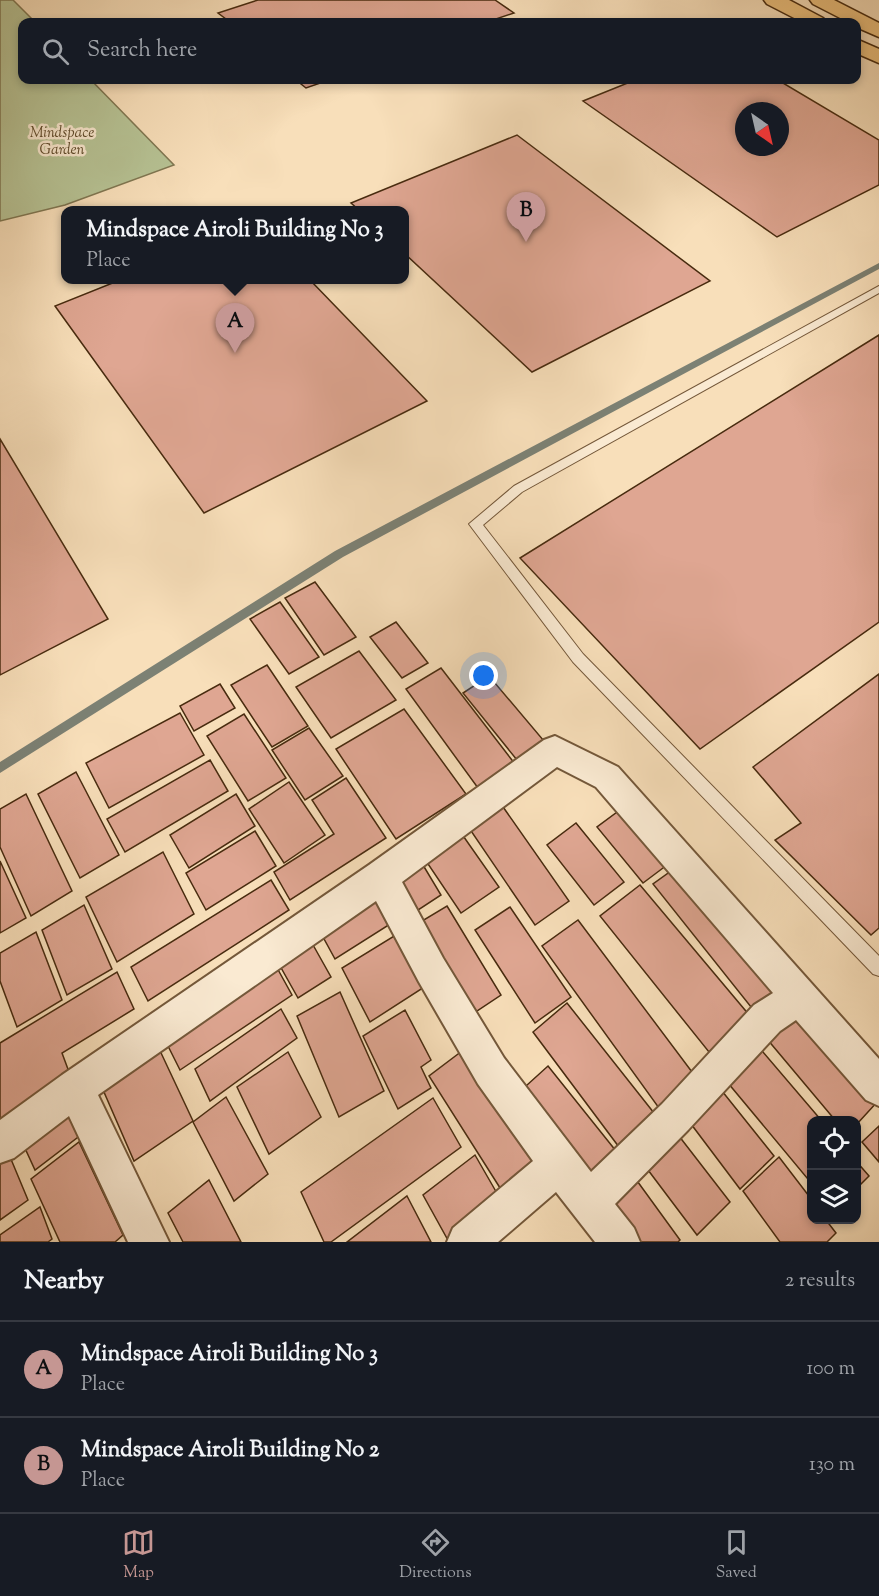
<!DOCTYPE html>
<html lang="en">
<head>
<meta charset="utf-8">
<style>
  :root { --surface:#171b24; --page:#242831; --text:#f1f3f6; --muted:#9ea1a6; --line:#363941; --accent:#c59692 }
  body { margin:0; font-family:"Sorts Mill Goudy",serif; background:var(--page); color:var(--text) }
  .controls { position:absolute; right:18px; bottom:18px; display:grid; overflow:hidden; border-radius:12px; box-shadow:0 3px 9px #0003 }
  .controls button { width:54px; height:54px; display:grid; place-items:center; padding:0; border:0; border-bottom:2px solid var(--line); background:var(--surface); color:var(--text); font:30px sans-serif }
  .compass { position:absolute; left:735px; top:102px; width:54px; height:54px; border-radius:50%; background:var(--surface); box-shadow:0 3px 9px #0003; rotate:146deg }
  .you { position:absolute; left:484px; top:676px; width:21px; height:21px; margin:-15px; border:4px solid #fff; border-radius:50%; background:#1a73e8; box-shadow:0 0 0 9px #1a73e833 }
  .badge { display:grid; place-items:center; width:39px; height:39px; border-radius:50%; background:var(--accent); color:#111; font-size:20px; font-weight:700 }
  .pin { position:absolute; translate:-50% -50px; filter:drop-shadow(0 2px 3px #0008) }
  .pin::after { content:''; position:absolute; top:32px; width:21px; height:18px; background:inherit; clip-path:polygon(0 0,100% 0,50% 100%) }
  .popup { position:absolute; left:61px; top:206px; width:348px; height:78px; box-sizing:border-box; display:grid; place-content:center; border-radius:12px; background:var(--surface); filter:drop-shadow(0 2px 4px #0005); font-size:20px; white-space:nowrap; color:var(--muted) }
  .popup b { font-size:22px; color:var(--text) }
  .popup::after { content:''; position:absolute; left:50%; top:100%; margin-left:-12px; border:12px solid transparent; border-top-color:var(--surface) }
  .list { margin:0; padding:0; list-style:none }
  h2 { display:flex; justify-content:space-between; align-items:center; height:78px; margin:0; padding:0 24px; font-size:26px }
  h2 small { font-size:20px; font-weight:400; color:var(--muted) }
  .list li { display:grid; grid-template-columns:39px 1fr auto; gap:18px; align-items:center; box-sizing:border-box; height:96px; padding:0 24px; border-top:2px solid var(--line) }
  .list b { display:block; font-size:22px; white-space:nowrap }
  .list p { margin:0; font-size:20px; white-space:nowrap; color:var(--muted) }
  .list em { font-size:20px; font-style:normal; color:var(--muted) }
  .icon { flex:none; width:33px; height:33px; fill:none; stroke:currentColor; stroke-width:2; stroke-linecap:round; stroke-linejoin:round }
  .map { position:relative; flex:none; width:879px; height:1242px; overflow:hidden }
  .search { position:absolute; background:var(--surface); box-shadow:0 3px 9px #0003; left:18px; right:18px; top:18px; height:66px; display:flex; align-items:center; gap:15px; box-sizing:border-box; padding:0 21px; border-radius:12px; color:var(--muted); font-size:22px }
  .sheet { height:270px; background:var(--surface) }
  nav { display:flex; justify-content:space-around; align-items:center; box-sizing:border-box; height:84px; border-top:2px solid var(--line); background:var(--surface); font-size:16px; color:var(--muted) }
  nav a { display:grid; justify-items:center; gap:3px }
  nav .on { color:var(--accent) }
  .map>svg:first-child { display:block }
  .green { fill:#b7c395; stroke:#807752; stroke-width:1.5 }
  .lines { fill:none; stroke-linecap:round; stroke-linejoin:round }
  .stream { fill:#7c8174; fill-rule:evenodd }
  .building { fill:#dfa692; stroke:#482b0f; stroke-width:1.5; fill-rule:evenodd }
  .lane-casing { stroke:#74583a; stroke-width:2 }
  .street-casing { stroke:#74583a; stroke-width:4 }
  .primary-casing { stroke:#482b0f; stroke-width:3 }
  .lane { fill:#faead2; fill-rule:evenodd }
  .street { fill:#faead2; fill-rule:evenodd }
  .primary { fill:#ecc07d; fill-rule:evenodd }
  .labels { text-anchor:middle; stroke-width:5; stroke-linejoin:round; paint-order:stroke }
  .far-park-label { font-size:15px; font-style:italic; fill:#5e492a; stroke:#faead2 }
</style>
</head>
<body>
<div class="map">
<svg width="879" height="1242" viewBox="0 0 879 1242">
  <rect width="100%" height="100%" fill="#f8dfba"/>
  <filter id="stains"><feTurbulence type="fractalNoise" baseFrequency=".00333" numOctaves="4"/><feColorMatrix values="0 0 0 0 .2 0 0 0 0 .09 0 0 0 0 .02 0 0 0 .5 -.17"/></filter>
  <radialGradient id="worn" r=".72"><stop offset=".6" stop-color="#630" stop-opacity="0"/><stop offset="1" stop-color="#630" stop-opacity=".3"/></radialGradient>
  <path class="green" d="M0,0H13L35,22H22V80H91L174,165L65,205L0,221Z"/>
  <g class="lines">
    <path class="stream" d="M879,263V269L343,557L0,773V762L335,551Z"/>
  </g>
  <g class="building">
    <path d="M258,0H495L514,13L487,22H230L218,13Z"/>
    <path d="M296,80H329L306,88Z"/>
    <path d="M635,80H778L879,140V185L777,237L583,101ZM744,111H780V147H744Z"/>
    <path d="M517,135L710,281L532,372L404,253V210H359L351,203Z"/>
    <path d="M120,280H310L427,401L204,513L55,306Z"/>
    <path d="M879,335V622L700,749L520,558Z"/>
    <path d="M0,439L108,619L0,675Z"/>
    <path d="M315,582L356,637L324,655L285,598Z"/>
    <path d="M280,602L319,657L289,674L250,619Z"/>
    <path d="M396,622L428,663L402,678L370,637Z"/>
    <path d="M359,651L396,700L331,738L296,687Z"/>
    <path d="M267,665L308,726L272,747L231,685Z"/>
    <path d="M441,668L515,764L478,788L406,689Z"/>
    <path d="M879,674V928L871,935L775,840L801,823L753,767Z"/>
    <path d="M489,676L544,741L517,760L463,693Z"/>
    <path d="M220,684L235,708L194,731L180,706Z"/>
    <path d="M404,709L466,794L396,839L336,749Z"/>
    <path d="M180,713L204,755L109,808L86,763Z"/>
    <path d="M244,714L286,778L248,801L207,736Z"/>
    <path d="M309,728L343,776L305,800L272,750Z"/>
    <path d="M210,760L228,791L125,852L107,819Z"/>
    <path d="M76,772L119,855L80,878L38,794Z"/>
    <path d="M346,778L386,838L290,900L274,872L334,834L312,800Z"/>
    <path d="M289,782L325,835L284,863L249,809Z"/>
    <path d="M26,794L72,891L31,916L0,847V809Z"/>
    <path d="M236,794L255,826L189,868L170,835Z"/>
    <path d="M501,804L569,901L535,925L467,825Z"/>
    <path d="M628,804L675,859L643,883L597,827Z"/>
    <path d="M576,823L624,882L594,905L547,845Z"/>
    <path d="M459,830L499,887L461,913L422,855Z"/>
    <path d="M255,831L276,866L206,910L186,873Z"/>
    <path d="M163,852L194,914L117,962L86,897Z"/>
    <path d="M420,860L441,895L409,916L388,879Z"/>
    <path d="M0,861L26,918L0,933Z"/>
    <path d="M678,866L782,990L755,1012L653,884Z"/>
    <path d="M271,880L289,910L148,1001L131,967Z"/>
    <path d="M640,885L750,1016L709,1052L600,916Z"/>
    <path d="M376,890L395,921L335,959L317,926Z"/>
    <path d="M84,905L112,969L67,995L42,930Z"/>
    <path d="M447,906L501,995L465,1019L412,927Z"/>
    <path d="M510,907L571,997L535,1023L475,930Z"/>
    <path d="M578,920L701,1084L664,1115L542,946Z"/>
    <path d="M36,932L62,1000L17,1027L0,981V953Z"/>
    <path d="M399,933L429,984L370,1022L342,968Z"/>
    <path d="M308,936L331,977L298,998L275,957Z"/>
    <path d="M271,957L292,995L180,1070L160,1030Z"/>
    <path d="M117,972L134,1009L62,1053L72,1080L0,1125V1043Z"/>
    <path d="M340,992L384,1091L339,1117L297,1016Z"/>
    <path d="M567,1003L654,1113L619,1147L533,1032Z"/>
    <path d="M795,1003L879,1100L856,1125V1120H835L762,1033Z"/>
    <path d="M281,1009L297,1038L210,1101L195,1069Z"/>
    <path d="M405,1010L431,1060L421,1067L431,1088L398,1109L363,1036Z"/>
    <path d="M154,1038L193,1121L134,1161L97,1076Z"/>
    <path d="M757,1045L821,1120H812V1184L723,1077Z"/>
    <path d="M466,1048L539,1159L502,1191L429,1076Z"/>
    <path d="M288,1052L321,1117L269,1154L237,1087Z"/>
    <path d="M548,1066L620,1156L587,1189L516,1095Z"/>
    <path d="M718,1086L774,1156L740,1189L685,1116Z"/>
    <path d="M69,1096L86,1131L35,1170L18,1133Z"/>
    <path d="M226,1097L268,1174L234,1201L193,1122Z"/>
    <path d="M433,1098L461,1147L331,1242H324L301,1192Z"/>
    <path d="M879,1126V1162L862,1142Z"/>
    <path d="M672,1127L730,1202L697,1235L639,1158Z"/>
    <path d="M79,1142L123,1235L115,1242H60L31,1179Z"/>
    <path d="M8,1152L28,1200L0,1220V1158Z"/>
    <path d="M475,1155L502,1202L453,1242H449L423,1195Z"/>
    <path d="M779,1157L812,1200V1220H826L836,1233L827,1242H780L743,1191Z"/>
    <path d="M856,1161L869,1176L856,1189Z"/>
    <path d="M627,1167L680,1240L678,1242H625L594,1199Z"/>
    <path d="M209,1180L241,1242H183L168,1213Z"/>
    <path d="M407,1196L431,1242H347Z"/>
    <path d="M40,1207L52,1239L48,1242H0V1235Z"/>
  </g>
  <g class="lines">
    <g class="lane-casing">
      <path id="lane" d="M879,286V293L522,492L483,525L583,654L879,956V976L873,974L573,662L469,524L514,486Z"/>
    </g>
    <g class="street-casing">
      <path id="street" d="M555,736L618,767L879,1059V1106L866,1100L796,1020L780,1031L688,1130L615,1204L634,1228L640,1242H595L556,1192L498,1242H447L453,1228L533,1161L478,1084L419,982L376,901L98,1095L169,1242H128L69,1116L14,1158L0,1163V1120L62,1075L369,865L544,740ZM557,767L596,787L773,993L754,1005L662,1104L591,1172L504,1058L443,958L402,882Z"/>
    </g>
    <g class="primary-casing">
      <g id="primary">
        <path d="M764,0H789L823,18L826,22H802L767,4Z"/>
        <path d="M810,0H834L879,23V37L856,27V22H848L813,4Z"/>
        <path d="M856,39L879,49V63L856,53Z"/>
      </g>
    </g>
    <use href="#lane" class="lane"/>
    <use href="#street" class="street"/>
    <use href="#primary" class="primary"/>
  </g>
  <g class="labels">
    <g class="far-park-label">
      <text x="62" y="137">Mindspace<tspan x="62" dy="17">Garden</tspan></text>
    </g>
  </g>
  <rect width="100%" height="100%" filter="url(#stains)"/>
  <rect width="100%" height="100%" fill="url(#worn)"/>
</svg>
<div class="controls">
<button><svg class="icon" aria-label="locate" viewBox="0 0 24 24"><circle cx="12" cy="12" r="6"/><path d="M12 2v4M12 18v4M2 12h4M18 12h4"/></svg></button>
<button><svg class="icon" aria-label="layers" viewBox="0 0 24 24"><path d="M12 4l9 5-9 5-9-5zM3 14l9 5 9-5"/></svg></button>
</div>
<svg class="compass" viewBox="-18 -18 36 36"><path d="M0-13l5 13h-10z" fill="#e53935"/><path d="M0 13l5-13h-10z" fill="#9ea1a6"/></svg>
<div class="you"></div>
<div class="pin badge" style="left:235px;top:353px">A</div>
<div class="popup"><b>Mindspace Airoli Building No 3</b>Place</div>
<div class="pin badge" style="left:526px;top:242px">B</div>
<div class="search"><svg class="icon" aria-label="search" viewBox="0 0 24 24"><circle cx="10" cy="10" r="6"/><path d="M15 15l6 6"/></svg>Search here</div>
</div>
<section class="sheet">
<h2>Nearby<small>2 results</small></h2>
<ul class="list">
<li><span class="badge">A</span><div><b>Mindspace Airoli Building No 3</b><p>Place</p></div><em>100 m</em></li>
<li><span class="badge">B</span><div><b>Mindspace Airoli Building No 2</b><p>Place</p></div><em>130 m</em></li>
</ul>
</section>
<nav>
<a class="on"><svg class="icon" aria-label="map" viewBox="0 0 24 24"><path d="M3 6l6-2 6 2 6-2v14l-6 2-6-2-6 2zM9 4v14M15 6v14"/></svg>Map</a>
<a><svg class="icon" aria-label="directions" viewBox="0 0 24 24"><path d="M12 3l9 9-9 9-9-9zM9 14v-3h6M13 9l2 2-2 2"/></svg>Directions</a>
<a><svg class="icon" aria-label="saved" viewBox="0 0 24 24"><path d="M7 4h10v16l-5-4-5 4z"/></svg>Saved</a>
</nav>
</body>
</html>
